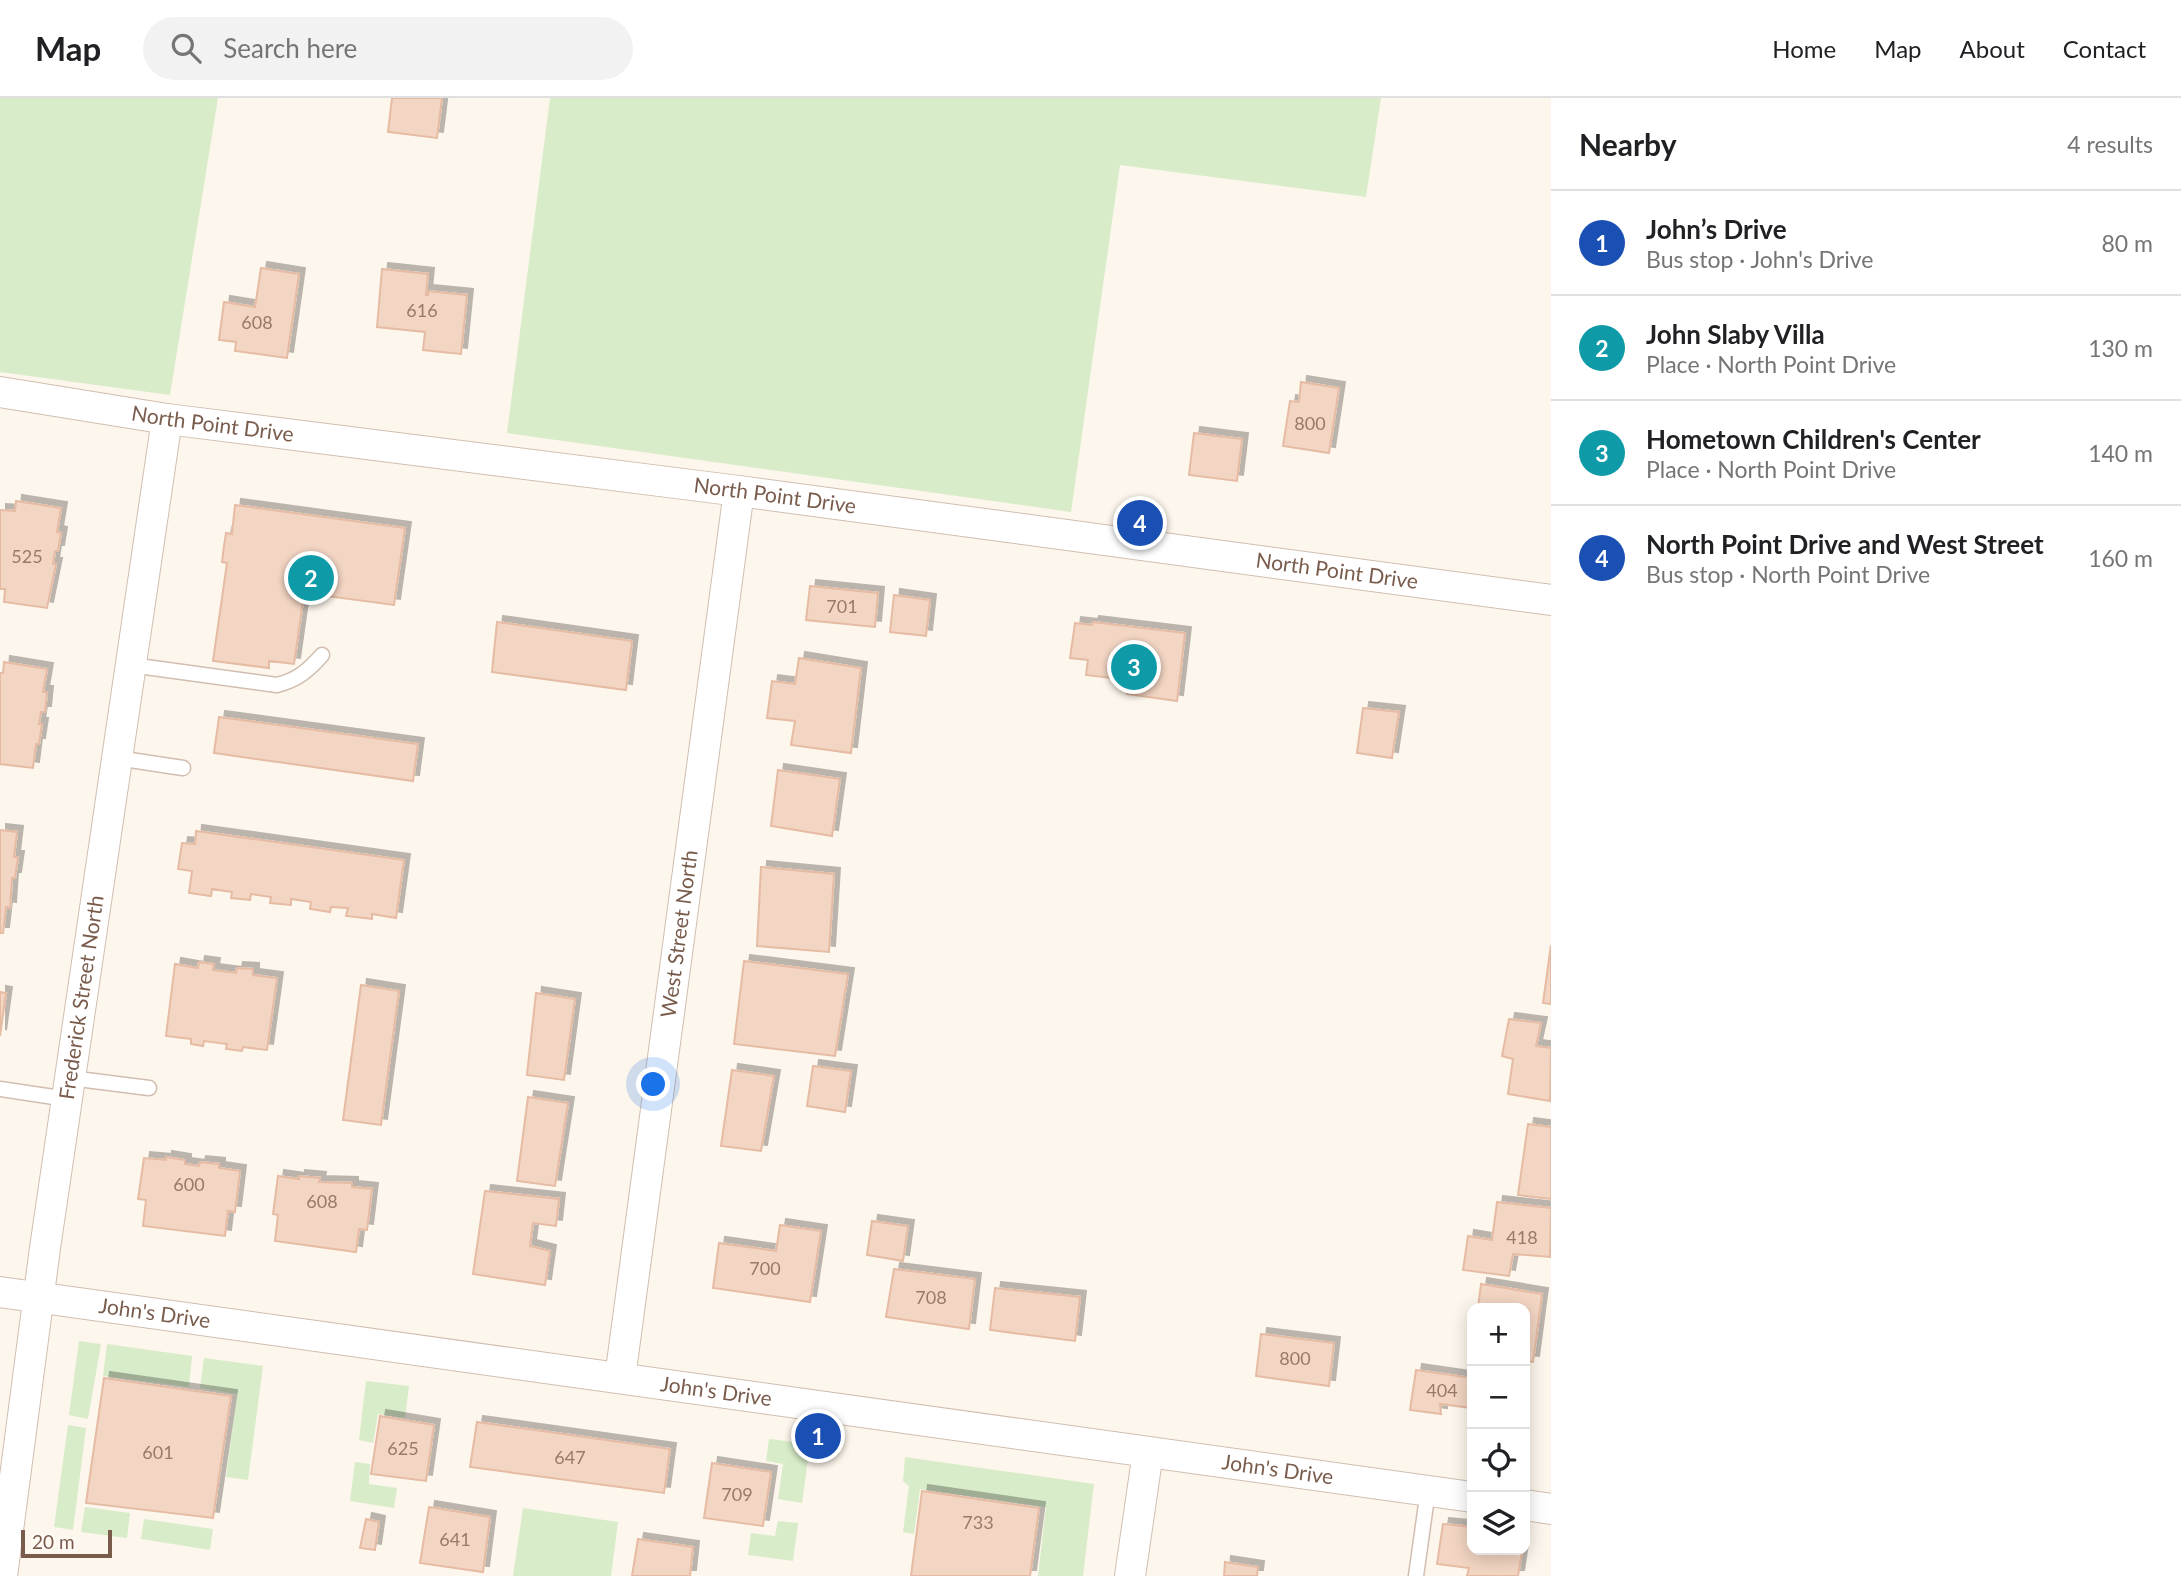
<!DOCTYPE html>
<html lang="en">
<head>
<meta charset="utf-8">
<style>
  :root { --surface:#fff; --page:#f2f2f2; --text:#202124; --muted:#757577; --line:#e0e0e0; --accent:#b45309 }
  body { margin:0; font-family:Lato,sans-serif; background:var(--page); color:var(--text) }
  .controls { position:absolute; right:21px; bottom:21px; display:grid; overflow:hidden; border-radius:14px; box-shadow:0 4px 18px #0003 }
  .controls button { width:63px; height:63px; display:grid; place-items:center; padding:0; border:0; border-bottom:2px solid var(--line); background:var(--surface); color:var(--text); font:35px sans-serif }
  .scale { position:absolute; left:21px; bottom:18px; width:91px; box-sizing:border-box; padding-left:7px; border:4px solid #7a5c4d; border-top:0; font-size:19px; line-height:24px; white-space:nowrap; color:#7a5c4d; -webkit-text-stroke:5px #fffaf3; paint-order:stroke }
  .you { position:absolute; left:654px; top:987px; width:24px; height:24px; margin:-18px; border:5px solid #fff; border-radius:50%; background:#1a73e8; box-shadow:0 0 0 10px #1a73e833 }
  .badge { display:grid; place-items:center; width:46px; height:46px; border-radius:50%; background:var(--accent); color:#fff; font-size:23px; font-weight:700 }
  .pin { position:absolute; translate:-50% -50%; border:4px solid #fff; box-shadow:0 2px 7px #0006 }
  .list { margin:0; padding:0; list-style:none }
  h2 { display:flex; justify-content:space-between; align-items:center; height:91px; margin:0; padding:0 28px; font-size:30px }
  h2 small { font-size:23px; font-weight:400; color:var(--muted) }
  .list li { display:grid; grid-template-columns:46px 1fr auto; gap:21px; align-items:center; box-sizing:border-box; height:105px; padding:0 28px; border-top:2px solid var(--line) }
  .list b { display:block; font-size:26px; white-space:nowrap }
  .list p { margin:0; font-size:23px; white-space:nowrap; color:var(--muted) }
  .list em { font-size:23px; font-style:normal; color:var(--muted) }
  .icon { flex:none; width:38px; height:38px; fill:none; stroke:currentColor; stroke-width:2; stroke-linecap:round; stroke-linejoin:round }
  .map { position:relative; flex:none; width:1551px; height:1478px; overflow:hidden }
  header { display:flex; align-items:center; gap:42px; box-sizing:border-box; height:98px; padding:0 35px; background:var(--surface); border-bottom:2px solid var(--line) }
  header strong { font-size:33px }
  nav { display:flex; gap:38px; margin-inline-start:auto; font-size:24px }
  .search { width:490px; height:63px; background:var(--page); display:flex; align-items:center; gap:18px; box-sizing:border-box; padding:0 24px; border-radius:38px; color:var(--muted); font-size:26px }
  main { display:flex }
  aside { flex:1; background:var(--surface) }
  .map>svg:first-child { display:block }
  .green { fill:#d8ecc9 }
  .building { fill:#f3d5c3; stroke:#e6bba3; stroke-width:2; filter:url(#shadow) }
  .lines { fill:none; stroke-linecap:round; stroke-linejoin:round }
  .lane-casing { stroke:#d1beb0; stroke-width:17 }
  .street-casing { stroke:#d1beb0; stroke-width:32 }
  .lane { stroke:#fff; stroke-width:14 }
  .street { stroke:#fff; stroke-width:30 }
  .labels { text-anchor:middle; stroke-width:6; stroke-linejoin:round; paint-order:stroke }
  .number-label { font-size:18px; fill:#987a6a }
  .street-label { font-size:21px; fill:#7a5c4d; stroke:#fffaf3 }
</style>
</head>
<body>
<header>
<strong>Map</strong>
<div class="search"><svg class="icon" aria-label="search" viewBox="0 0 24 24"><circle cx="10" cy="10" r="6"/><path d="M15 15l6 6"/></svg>Search here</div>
<nav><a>Home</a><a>Map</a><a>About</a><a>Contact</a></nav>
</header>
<main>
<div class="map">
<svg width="1551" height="1478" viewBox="0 0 1551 1478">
  <defs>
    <filter id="shadow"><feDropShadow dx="6" dy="-6" stdDeviation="0" flood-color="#0004"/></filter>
  </defs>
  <rect width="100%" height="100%" fill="#fdf6ec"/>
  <g class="green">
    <path d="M0,0H218L170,297L0,274Z"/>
    <path d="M550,0H1381L1366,99L1120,67L1071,414L507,335Z"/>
    <path d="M79,1243L101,1246L88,1321L69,1317Z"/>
    <path d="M107,1246L192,1258L189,1289L103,1278Z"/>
    <path d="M204,1260L263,1268L248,1382L226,1379L237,1296L200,1290Z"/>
    <path d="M366,1283L409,1288L405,1320L378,1316L373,1345L359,1342Z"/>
    <path d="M68,1327L86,1330L73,1432L54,1429Z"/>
    <path d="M769,1341L810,1346L802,1405L778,1401L783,1366L766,1363Z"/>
    <path d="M905,1359L1094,1386L1083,1478H1038L1046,1409L920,1391L914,1436L903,1434L909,1388L903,1383Z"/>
    <path d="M355,1364L370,1366L369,1386L397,1390L394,1410L350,1403Z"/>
    <path d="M85,1409L130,1415L127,1440L81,1434Z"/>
    <path d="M523,1410L618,1424L611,1478H513Z"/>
    <path d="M144,1421L213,1431L210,1452L141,1441Z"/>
    <path d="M778,1423L798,1425L793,1463L748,1457L751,1435L775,1438Z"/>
  </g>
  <g class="building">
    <path d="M392,0H442L437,40L388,34Z"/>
    <path d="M261,170L299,176L287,260L235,253L236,244L219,242L224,204L255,209Z"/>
    <path d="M382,171L428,176L426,197H428V193L467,197L461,256L423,252L425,234L377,229Z"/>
    <path d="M1301,284L1339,290L1329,355L1283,348L1290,303L1299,304Z"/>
    <path d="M1194,335L1242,341L1237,383L1189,377Z"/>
    <path d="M16,403L61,410L57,434L61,435L58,453H55L53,466H56L47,510L4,504L5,491H0V412L15,413Z"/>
    <path d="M235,407L405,430L394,507L312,496L303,503L294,566L269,563V570L213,563L227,465L222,464L224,448L226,435L232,436Z"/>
    <path d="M810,488L878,495L875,529L806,522Z"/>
    <path d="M894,497L930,502L926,538L890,534Z"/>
    <path d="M497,524L632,543L626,592L492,574Z"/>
    <path d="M1093,524L1185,535L1177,603L1127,596L1128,582L1086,577L1088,562L1070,560L1075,525L1092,527Z"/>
    <path d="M799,560L861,570L851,655L791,647L795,623L767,620L772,583L795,586Z"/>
    <path d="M4,564L47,571L43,594H47L45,614H41L39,626H42L39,646H36L33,670L0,666V575H3Z"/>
    <path d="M1363,610L1399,614L1392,660L1357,655Z"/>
    <path d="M219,619L418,646L413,683L214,655Z"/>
    <path d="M778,672L840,681L832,738L771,728Z"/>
    <path d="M0,732L17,734L14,759H18L15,780H12L10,810L6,809L3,835H0Z"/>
    <path d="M196,733L404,762L396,820L372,816V821L346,818L348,810L331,809L330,814L310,811L311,804L291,801V807L270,805L271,799L251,796L250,802L231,800L232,794L212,791L211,798L189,795L192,773L178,771L182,745L195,746Z"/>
    <path d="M761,769L834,776L829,854L757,848Z"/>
    <path d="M1551,847V906L1543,905Z"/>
    <path d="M744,863L848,876L835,958L734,946Z"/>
    <path d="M199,864L214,866L213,872L236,875L237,870L253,871V877L277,880L267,952L243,949L242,953L226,951L227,946L204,943L203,948L191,946V941L166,938L175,866L198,870Z"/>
    <path d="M361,887L399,893L381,1027L343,1022Z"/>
    <path d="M0,894L6,895L0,938Z"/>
    <path d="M536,895L575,901L564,982L527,977Z"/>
    <path d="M1509,921L1541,925L1536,948L1551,950L1550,1003L1508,996L1513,961L1502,958Z"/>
    <path d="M813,968L851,973L845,1014L807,1008Z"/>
    <path d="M732,972L774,978L761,1053L721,1048Z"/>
    <path d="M528,999L568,1005L555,1088L517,1083Z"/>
    <path d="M1528,1026L1551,1029V1101L1518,1097Z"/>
    <path d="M166,1059L185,1062V1066L199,1068L200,1064L219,1066V1070L240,1073L235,1114L228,1113L225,1138L143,1128L146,1102L138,1101L144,1060L166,1062Z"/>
    <path d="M278,1078L299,1081V1078L320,1080L319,1084L352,1085V1089L372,1091L367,1132L359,1131L356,1154L275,1143L278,1117L273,1116Z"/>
    <path d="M485,1093L559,1101L556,1128L533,1125L530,1148L550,1153L545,1187L473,1176Z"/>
    <path d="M1497,1104L1551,1110L1550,1159L1513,1156L1509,1178L1463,1172L1468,1138L1492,1142Z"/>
    <path d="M872,1123L908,1128L903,1163L867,1157Z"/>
    <path d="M780,1127L821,1133L810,1204L713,1190L719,1145L776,1153Z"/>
    <path d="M894,1171L975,1181L969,1231L886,1219Z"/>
    <path d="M1481,1186L1542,1196L1533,1264L1525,1263V1210H1478Z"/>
    <path d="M995,1190L1080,1199L1075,1243L990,1232Z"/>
    <path d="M1261,1236L1334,1245L1329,1288L1256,1278Z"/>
    <path d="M1416,1272L1472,1280V1310L1440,1306L1441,1316L1410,1312Z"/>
    <path d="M104,1280L231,1298L213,1420L86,1405Z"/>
    <path d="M380,1318L434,1327L426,1383L371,1376Z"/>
    <path d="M477,1324L670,1351L664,1395L470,1369Z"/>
    <path d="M712,1365L771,1374L763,1428L704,1420Z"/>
    <path d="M922,1393L1039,1410L1030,1478H911Z"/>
    <path d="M429,1409L490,1419L483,1474L420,1465Z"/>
    <path d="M366,1421L379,1424L375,1452L360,1450Z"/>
    <path d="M1443,1426L1472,1429V1452H1522L1518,1478H1467L1469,1470L1437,1466Z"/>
    <path d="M638,1441L693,1449L690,1478H632Z"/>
    <path d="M1225,1464L1258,1469L1257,1478H1224Z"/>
  </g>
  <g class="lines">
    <g class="lane-casing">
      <g id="lane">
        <path d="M131,567L277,587C297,582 308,573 322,557"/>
        <path d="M117,660L183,670"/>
        <path d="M70,980L149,990"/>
        <path d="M0,991L67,1001"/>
        <path d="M1416,1478L1428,1392"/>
      </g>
    </g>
    <g class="street-casing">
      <g id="street">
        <path id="s1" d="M0,294L167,321L739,393L1551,502"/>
        <path id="s2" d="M0,1194L1472,1399"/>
        <path id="s3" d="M620,1280L739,393"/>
        <path d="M1525,1407L1551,1411"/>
        <path id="s4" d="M2,1478L45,1150L167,321"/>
        <path d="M1130,1478L1148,1354"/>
      </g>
    </g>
    <use href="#lane" class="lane"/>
    <use href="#street" class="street"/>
  </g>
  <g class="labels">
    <g class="number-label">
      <text x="422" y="219">616</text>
      <text x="257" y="231">608</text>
      <text x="1310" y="332">800</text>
      <text x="27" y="465">525</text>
      <text x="842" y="515">701</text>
      <text x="189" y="1093">600</text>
      <text x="322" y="1110">608</text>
      <text x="1522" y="1146">418</text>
      <text x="765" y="1177">700</text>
      <text x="931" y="1206">708</text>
      <text x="1295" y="1267">800</text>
      <text x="1442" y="1299">404</text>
      <text x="403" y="1357">625</text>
      <text x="158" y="1361">601</text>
      <text x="570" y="1366">647</text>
      <text x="737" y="1403">709</text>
      <text x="978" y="1431">733</text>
      <text x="455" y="1448">641</text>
    </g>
    <g class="street-label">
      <text dy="7" stroke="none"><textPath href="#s1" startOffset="215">North Point Drive</textPath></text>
      <text dy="7" stroke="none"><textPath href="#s1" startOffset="782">North Point Drive</textPath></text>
      <text dy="7" stroke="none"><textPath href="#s1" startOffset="1349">North Point Drive</textPath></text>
      <text dy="7" stroke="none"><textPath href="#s3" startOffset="448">West Street North</textPath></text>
      <text dy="7" stroke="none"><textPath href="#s4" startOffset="584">Frederick Street North</textPath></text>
      <text dy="7" stroke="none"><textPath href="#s2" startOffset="156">John's Drive</textPath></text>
      <text dy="7" stroke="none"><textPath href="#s2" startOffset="723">John's Drive</textPath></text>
      <text dy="7" stroke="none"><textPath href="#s2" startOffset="1290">John's Drive</textPath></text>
    </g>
  </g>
</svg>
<div class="controls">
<button>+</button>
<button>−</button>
<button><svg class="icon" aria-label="locate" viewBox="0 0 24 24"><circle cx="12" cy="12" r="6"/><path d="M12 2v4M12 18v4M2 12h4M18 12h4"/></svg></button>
<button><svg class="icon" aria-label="layers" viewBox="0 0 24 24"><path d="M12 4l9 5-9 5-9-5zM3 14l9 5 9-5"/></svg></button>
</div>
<div class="scale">20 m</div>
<div class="you"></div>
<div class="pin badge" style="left:818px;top:1338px;background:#1a4fb4">1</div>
<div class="pin badge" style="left:311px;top:480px;background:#0f9aa8">2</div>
<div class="pin badge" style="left:1134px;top:569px;background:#0f9aa8">3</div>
<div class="pin badge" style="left:1140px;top:425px;background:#1a4fb4">4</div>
</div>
<aside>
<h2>Nearby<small>4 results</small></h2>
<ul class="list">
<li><span class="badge" style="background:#1a4fb4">1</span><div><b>John’s Drive</b><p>Bus stop · John's Drive</p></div><em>80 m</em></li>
<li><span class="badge" style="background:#0f9aa8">2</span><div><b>John Slaby Villa</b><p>Place · North Point Drive</p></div><em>130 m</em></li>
<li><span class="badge" style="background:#0f9aa8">3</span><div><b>Hometown Children's Center</b><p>Place · North Point Drive</p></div><em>140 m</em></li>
<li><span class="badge" style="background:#1a4fb4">4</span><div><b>North Point Drive and West Street</b><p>Bus stop · North Point Drive</p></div><em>160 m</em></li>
</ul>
</aside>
</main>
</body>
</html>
